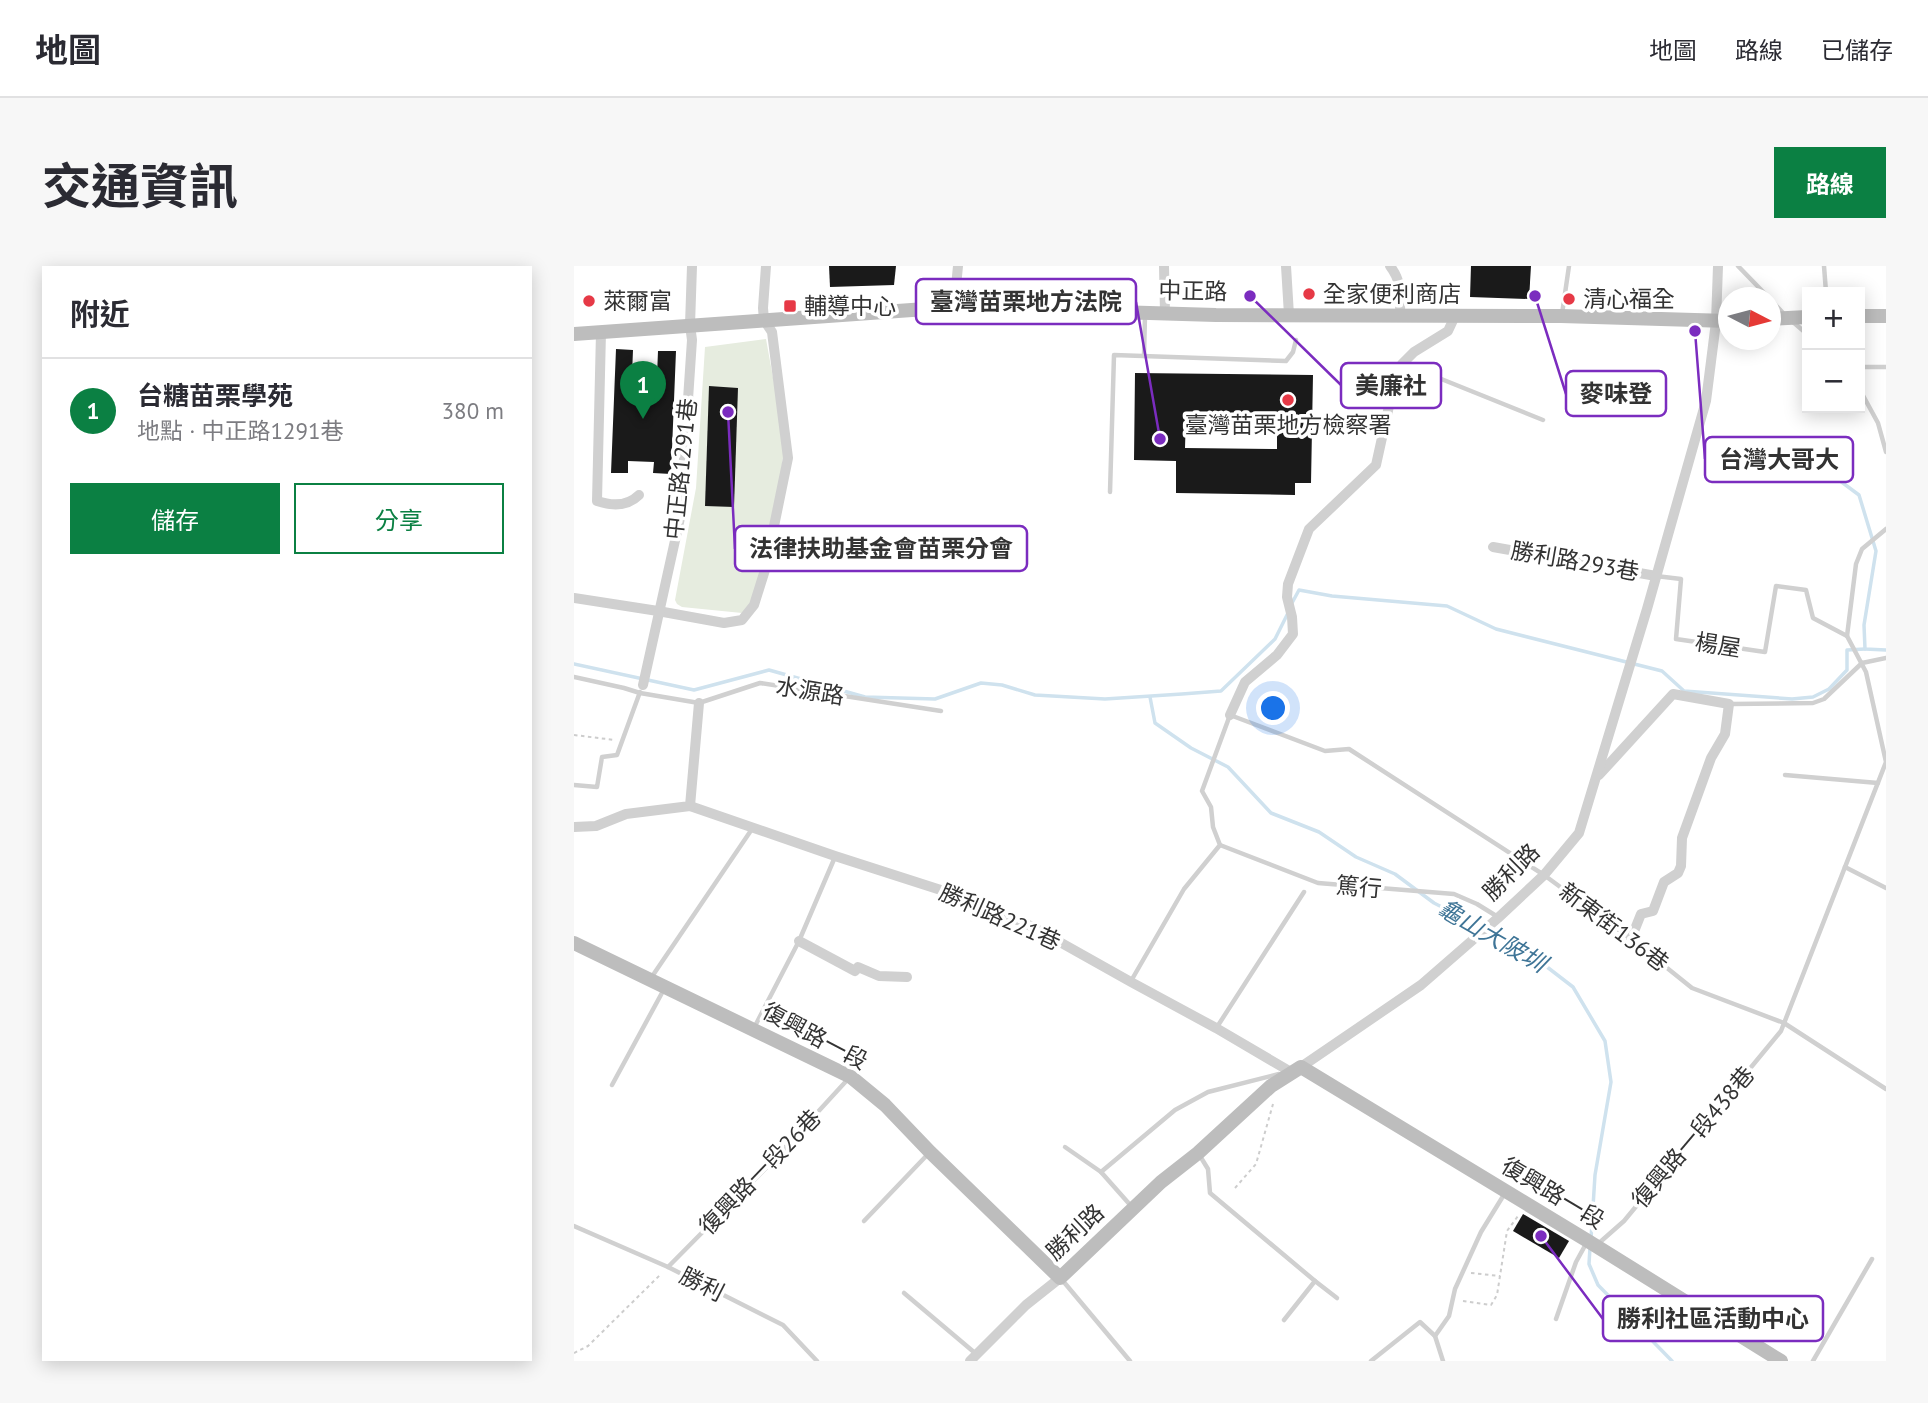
<!DOCTYPE html>
<html lang="zh-TW">
<head>
<meta charset="utf-8">
<style>
  :root { --surface:#fff; --page:#f7f7f7; --text:#2b2b33; --muted:#7c7c81; --line:#e1e1e2; --accent:#0b8043 }
  body { margin:0; font-family:"PT Sans","Noto Sans TC",sans-serif; background:var(--page); color:var(--text) }
  .controls { position:absolute; right:21px; top:21px; display:grid; overflow:hidden; border-radius:0px; box-shadow:0 4px 18px #0003 }
  .controls button { width:63px; height:63px; display:grid; place-items:center; padding:0; border:0; border-bottom:2px solid var(--line); background:var(--surface); color:var(--text); font:35px sans-serif }
  .compass { position:absolute; left:1144px; top:21px; width:63px; height:63px; border-radius:50%; background:var(--surface); box-shadow:0 4px 18px #0003; rotate:96deg }
  .you { position:absolute; left:700px; top:443px; width:24px; height:24px; margin:-18px; border:5px solid #fff; border-radius:50%; background:#1a73e8; box-shadow:0 0 0 10px #1a73e833 }
  .badge { display:grid; place-items:center; width:46px; height:46px; border-radius:50%; background:var(--accent); color:#fff; font-size:23px; font-weight:700 }
  .pin { position:absolute; translate:-50% -58px; filter:drop-shadow(0 2px 4px #0008) }
  .pin::after { content:''; position:absolute; top:37px; width:24px; height:21px; background:inherit; clip-path:polygon(0 0,100% 0,50% 100%) }
  .list { margin:0; padding:0; list-style:none }
  h2 { display:flex; justify-content:space-between; align-items:center; height:91px; margin:0; padding:0 28px; font-size:30px }
  h2 small { font-size:23px; font-weight:400; color:var(--muted) }
  .list li { display:grid; grid-template-columns:46px 1fr auto; gap:21px; align-items:center; box-sizing:border-box; height:105px; padding:0 28px; border-top:2px solid var(--line) }
  .list b { display:block; font-size:26px; white-space:nowrap }
  .list p { margin:0; font-size:23px; white-space:nowrap; color:var(--muted) }
  .list em { font-size:23px; font-style:normal; color:var(--muted) }
  .actions { display:flex; gap:14px; padding:21px 28px }
  .actions a { flex:1; padding:16px 0; border:2px solid var(--accent); border-radius:0px; text-align:center; font-size:24px; color:var(--accent) }
  .actions .main { background:var(--accent); color:#fff }
  .map { position:relative; flex:none; width:1312px; height:1095px; overflow:hidden; border-radius:0px }
  header { display:flex; align-items:center; gap:42px; box-sizing:border-box; height:98px; padding:0 35px; background:var(--surface); border-bottom:2px solid var(--line) }
  header strong { font-size:33px }
  nav { display:flex; gap:38px; margin-inline-start:auto; font-size:24px }
  .intro { display:flex; align-items:center; justify-content:space-between; box-sizing:border-box; height:168px; padding:0 42px }
  h1 { margin:0; font-size:49px }
  .button { padding:18px 32px; border-radius:0px; background:var(--accent); color:#fff; font-size:24px; font-weight:700 }
  main { display:flex; gap:42px; padding:0 42px }
  aside { flex:1; background:var(--surface); border-radius:0px; box-shadow:0 4px 18px #0003 }
  .map>svg:first-child { display:block }
  .green { fill:#e6ecdf }
  .lines { fill:none; stroke-linecap:round; stroke-linejoin:round }
  .stream { stroke:#cfe2ee; stroke-width:3.5 }
  .building { fill:#1a1a1a; fill-rule:evenodd }
  .path { stroke:#cdcdcd; stroke-width:2; stroke-dasharray:3.5 3.5; stroke-linecap:butt }
  .lane { stroke:#d0d0d0; stroke-width:4.5 }
  .street { stroke:#d0d0d0; stroke-width:10 }
  .secondary { stroke:#bdbdbd; stroke-width:14 }
  .poi-dot { fill:#e63946; stroke:#fff; stroke-width:2.5 }
  .labels { text-anchor:middle; stroke-width:7; stroke-linejoin:round; paint-order:stroke }
  .street-label { font-size:23px; fill:#333; stroke:#fff }
  .poi-label { font-size:23px; fill:#333; stroke:#fff; text-anchor:start }
  .water-label { font-size:24px; font-style:italic; fill:#3f7597; stroke:#fff }
  .leader { fill:none; stroke:#7b2cbf; stroke-width:2.5 }
  .callout-dot { fill:#7b2cbf; stroke:#fff; stroke-width:2.5 }
  .callout { fill:#fff; stroke:#7b2cbf; stroke-width:2.5 }
  .callout-label { font-size:24px; text-anchor:middle; font-weight:bold; fill:#333 }
</style>
</head>
<body>
<header>
<strong>地圖</strong>
<nav><a>地圖</a><a>路線</a><a>已儲存</a></nav>
</header>
<div class="intro"><h1>交通資訊</h1><a class="button">路線</a></div>
<main>
<aside>
<h2>附近<small></small></h2>
<ul class="list">
<li><span class="badge">1</span><div><b>台糖苗栗學苑</b><p>地點 · 中正路1291巷</p></div><em>380 m</em></li>
</ul>
<div class="actions"><a class="main">儲存</a><a>分享</a></div>
</aside>
<div class="map">
<svg width="1312" height="1095" viewBox="0 0 1312 1095">
  <rect width="100%" height="100%" fill="#fff"/>
  <path class="green" d="M192,73L211,178L204,225L184,333L168,347L108,341L103,338L101,334L122,222L131,81Z"/>
  <g class="lines">
    <g class="stream">
      <path d="M1137,178L1242,197L1285,229L1302,285L1290,359L1291,383L1312,384"/>
      <path d="M718,337L725,324L758,330L873,340L922,363L1088,405L1110,425L1218,433L1239,431L1255,423L1273,404V384L1291,383"/>
      <path d="M0,398L120,424L195,404L291,431L361,433L407,417L428,419L461,429L531,433L608,428L647,425L701,373L714,347"/>
      <path d="M576,431L581,457L617,482L654,501L697,547L745,566L782,591L821,608L860,637L951,684L999,721L1031,775L1037,816L1021,909L1017,973"/>
      <path d="M1016,981L1015,998L1024,1019L1098,1095"/>
    </g>
  </g>
  <g class="building">
    <path d="M255,0H322L320,19L256,21Z"/>
    <path d="M897,0H957L955,33L896,31Z"/>
    <path d="M42,83L59,84L58,109L83,110L84,85H102L97,208L79,207L80,196L54,195V207H37Z"/>
    <path d="M561,107L739,109L737,217H721V229L602,227V195L560,194ZM612,147L703,148V183L611,182Z"/>
    <path d="M135,120L164,122L160,241L131,240Z"/>
    <path d="M949,948L995,975L985,992L939,965Z"/>
  </g>
  <g class="lines">
    <g class="path">
      <path d="M0,469L41,474"/>
      <path d="M661,922L682,898L699,838"/>
      <path d="M897,1007L926,1010"/>
      <path d="M889,1035L917,1039L923,1029L933,965L944,950"/>
      <path d="M0,1087L14,1080L87,1008"/>
    </g>
    <g class="lane">
      <path d="M1164,0L1195,32"/>
      <path d="M1250,0L1252,26"/>
      <path d="M1196,33L1210,48"/>
      <path d="M988,48L995,0"/>
      <path d="M1219,56L1233,68"/>
      <path d="M570,90L571,49"/>
      <path d="M830,98L969,154"/>
      <path d="M1286,101H1312"/>
      <path d="M1286,124L1304,157L1312,186"/>
      <path d="M536,226L540,89L712,95L719,86L722,74"/>
      <path d="M1082,310L1107,313L1102,373L1191,386L1202,320L1232,324L1239,352L1273,370"/>
      <path d="M1288,397L1312,392"/>
      <path d="M0,411L50,422L66,427L125,437L186,417L367,445"/>
      <path d="M1157,438L1239,437L1250,433L1288,397"/>
      <path d="M1211,509L1304,517"/>
      <path d="M0,519L23,521L28,491L43,489L66,426"/>
      <path d="M646,579L744,617L880,628L903,638L924,651"/>
      <path d="M1271,601L1312,622"/>
      <path d="M77,712L178,563"/>
      <path d="M557,715L610,623L646,579L639,561L637,541L628,525L656,449L751,485L775,483L970,609L1057,673L1118,722L1210,757L1312,823"/>
      <path d="M181,760L225,675L261,591"/>
      <path d="M643,761L730,626"/>
      <path d="M38,819L89,725"/>
      <path d="M491,881L527,906L558,941"/>
      <path d="M626,890L634,903L636,927L741,1015L710,1054"/>
      <path d="M527,906L601,844L634,826L705,808"/>
      <path d="M290,955L355,887"/>
      <path d="M0,960L94,1001L209,1059L243,1095"/>
      <path d="M1025,977L1050,955L1207,765L1312,496L1292,406L1273,370L1282,298L1288,283L1312,263"/>
      <path d="M94,1001L197,897L275,812"/>
      <path d="M489,1015L556,1095"/>
      <path d="M741,1015L763,1032"/>
      <path d="M330,1027L401,1087"/>
      <path d="M982,1053L1002,996L1013,976"/>
      <path d="M861,1070L875,1050L881,1023L907,966L931,927"/>
      <path d="M797,1095L846,1056L861,1070L869,1095"/>
      <path d="M1239,1095L1298,993"/>
    </g>
    <g class="street">
      <path d="M590,0L591,47"/>
      <path d="M712,0L715,49"/>
      <path d="M816,0C829,17 826,30 826,50"/>
      <path d="M380,41L384,0"/>
      <path d="M27,66L23,235C38,240 53,241 65,229"/>
      <path d="M919,281L1082,310"/>
      <path d="M0,332L84,345L150,357L168,354L180,339L191,304L214,192L198,66L190,54L189,42L192,0"/>
      <path d="M69,419L106,252L118,74L116,59L118,0"/>
      <path d="M656,449L671,416L703,389L719,368L718,351L713,331L714,318L735,263L802,199L819,122L828,98L840,86L874,65L881,50"/>
      <path d="M1025,509L1099,428L1155,438L1151,468L1137,492L1108,572L1107,600L1104,607L1090,616L1079,645L1067,648L1057,673"/>
      <path d="M116,540L261,590L401,635L459,661L557,716L642,762L717,806"/>
      <path d="M0,561L22,560L52,548L116,540L125,437"/>
      <path d="M225,675L281,705L284,701L305,710L333,711"/>
      <path d="M727,801L847,719L924,652L970,609L1005,567L1073,343L1132,135L1142,56L1144,0"/>
      <path d="M396,1095L452,1039L486,1012"/>
    </g>
    <g class="secondary">
      <path d="M1286,50H1312"/>
      <path d="M1196,53L1233,51"/>
      <path d="M0,68L380,41L642,49L987,50L1154,55"/>
      <path d="M0,677L277,811L311,839L356,886L486,1012L587,916L624,887L697,820L727,801L1014,975L1207,1095"/>
    </g>
  </g>
  <g class="poi-dot">
    <circle cx="735" cy="28" r="7"/>
    <circle cx="995" cy="33" r="7"/>
    <circle cx="15" cy="35" r="7"/>
    <rect x="209" y="33" width="14" height="14" rx="3.5"/>
    <circle cx="714" cy="134" r="7"/>
  </g>
  <g class="labels">
    <g class="street-label">
      <text transform="translate(619 25) rotate(1)" y="8">中正路</text>
      <text transform="translate(107 203) rotate(-84)" y="8">中正路1291巷</text>
      <text transform="translate(1001 295) rotate(10)" y="8">勝利路293巷</text>
      <text transform="translate(1144 379) rotate(9)" y="8">楊屋</text>
      <text transform="translate(236 425) rotate(9)" y="8">水源路</text>
      <text transform="translate(937 606) rotate(-45)" y="8">勝利路</text>
      <text transform="translate(785 621) rotate(5)" y="8">篤行</text>
      <text transform="translate(426 651) rotate(24)" y="8">勝利路221巷</text>
      <text transform="translate(1040 661) rotate(37)" y="8">新東街136巷</text>
      <text transform="translate(241 770) rotate(28)" y="8">復興路一段</text>
      <text transform="translate(1119 871) rotate(-50)" y="8">復興路一段438巷</text>
      <text transform="translate(186 906) rotate(-46)" y="8">復興路一段26巷</text>
      <text transform="translate(979 927) rotate(31)" y="8">復興路一段</text>
      <text transform="translate(501 966) rotate(-43)" y="8">勝利路</text>
      <text transform="translate(128 1018) rotate(27)" y="8">勝利</text>
    </g>
    <g class="poi-label">
      <text x="749" y="36">全家便利商店</text>
      <text x="1009" y="41">清心福全</text>
      <text x="29" y="43">萊爾富</text>
      <text x="230" y="48">輔導中心</text>
      <text x="714" y="167" text-anchor="middle">臺灣苗栗地方檢察署</text>
    </g>
    <g class="water-label">
      <text transform="translate(918 670) rotate(30)" y="8">龜山大陂圳</text>
    </g>
  </g>
  <path class="leader" d="M586 173L562 36M676 30L767 119M961 30L992 128M1121 65L1131 193M154 146L161 283M967 970L1029 1053"/>
  <g class="callout-dot">
    <circle cx="586" cy="173" r="7"/>
    <circle cx="676" cy="30" r="7"/>
    <circle cx="961" cy="30" r="7"/>
    <circle cx="1121" cy="65" r="7"/>
    <circle cx="154" cy="146" r="7"/>
    <circle cx="967" cy="970" r="7"/>
  </g>
  <g class="callout">
    <rect x="342" y="13" width="220" height="45" rx="7"/>
    <rect x="767" y="97" width="100" height="45" rx="7"/>
    <rect x="992" y="105" width="100" height="45" rx="7"/>
    <rect x="1131" y="171" width="148" height="45" rx="7"/>
    <rect x="161" y="260" width="292" height="45" rx="7"/>
    <rect x="1029" y="1030" width="220" height="45" rx="7"/>
  </g>
  <g class="callout-label">
    <text x="452" y="44">臺灣苗栗地方法院</text>
    <text x="817" y="128">美廉社</text>
    <text x="1042" y="136">麥味登</text>
    <text x="1205" y="202">台灣大哥大</text>
    <text x="307" y="291">法律扶助基金會苗栗分會</text>
    <text x="1139" y="1061">勝利社區活動中心</text>
  </g>
</svg>
<div class="controls">
<button>+</button>
<button>−</button>
</div>
<svg class="compass" viewBox="-18 -18 36 36"><path d="M0-13l5 13h-10z" fill="#e53935"/><path d="M0 13l5-13h-10z" fill="#7c7c81"/></svg>
<div class="you"></div>
<div class="pin badge" style="left:69px;top:153px">1</div>
</div>
</main>
</body>
</html>
